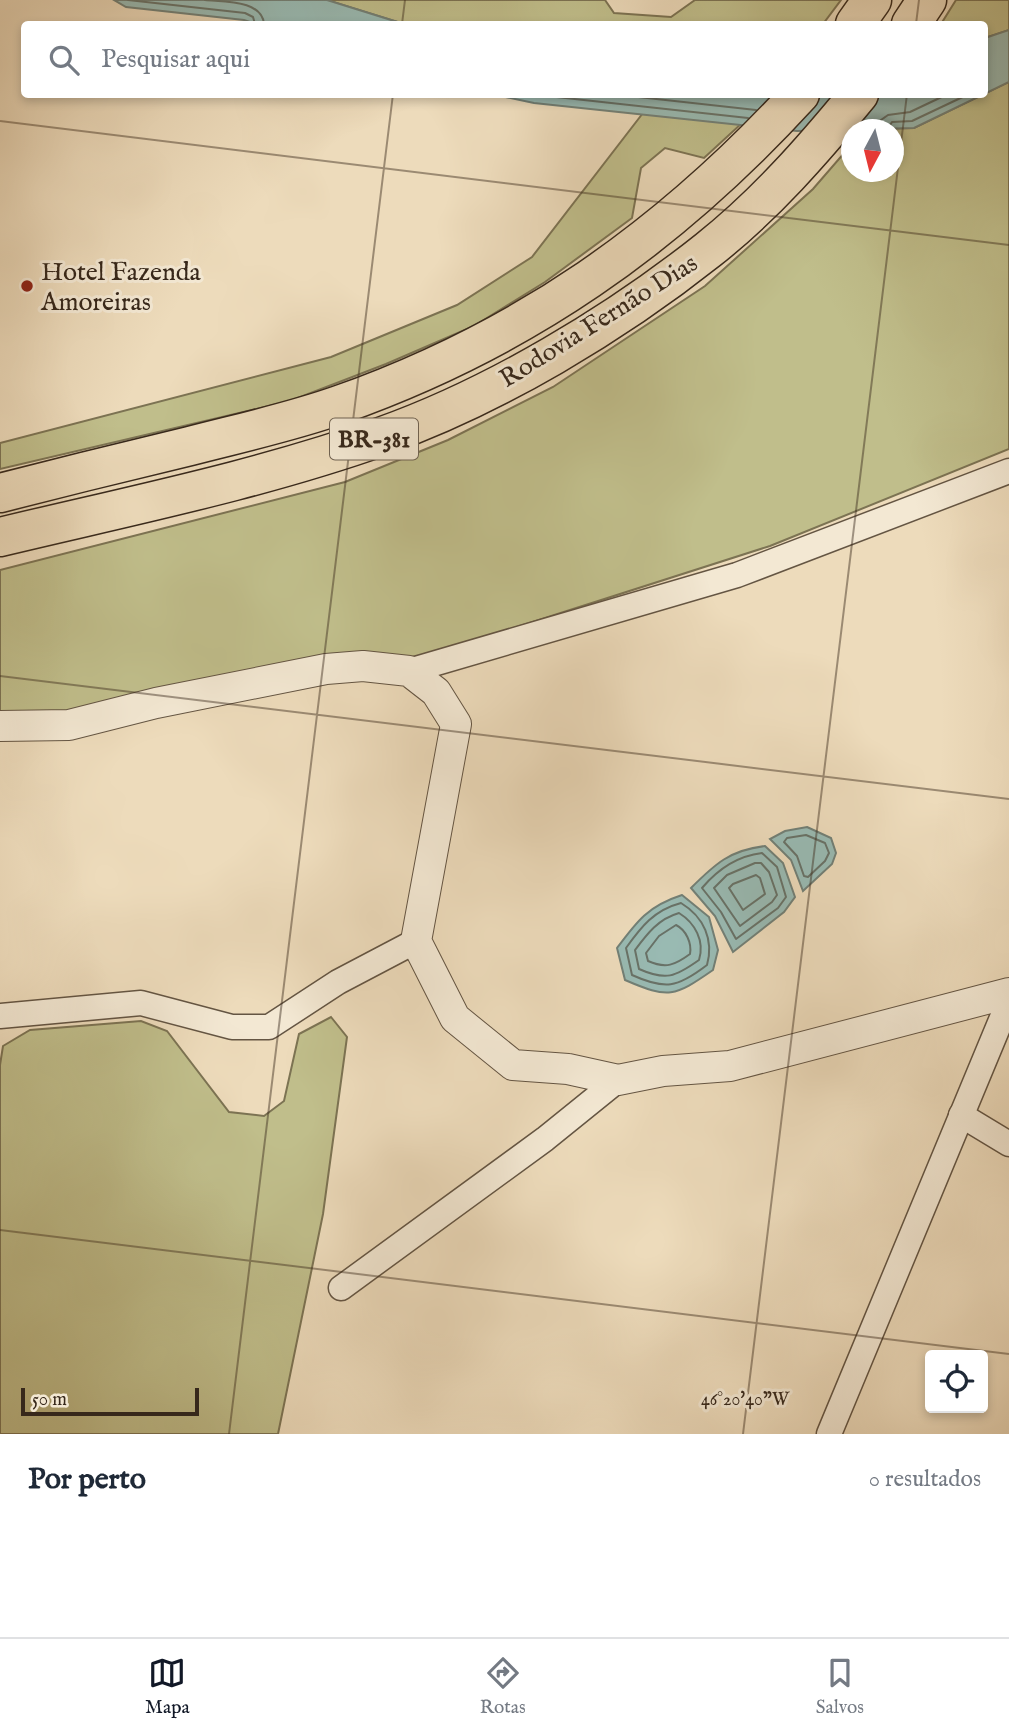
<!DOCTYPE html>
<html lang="pt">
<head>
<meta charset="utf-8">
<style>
  :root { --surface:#fff; --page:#f6f6f7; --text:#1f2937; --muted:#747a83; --line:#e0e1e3; --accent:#111827 }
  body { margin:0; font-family:"IM FELL English",serif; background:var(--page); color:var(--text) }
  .controls { position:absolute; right:21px; bottom:21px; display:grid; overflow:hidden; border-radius:7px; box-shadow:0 4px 10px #0003 }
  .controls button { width:63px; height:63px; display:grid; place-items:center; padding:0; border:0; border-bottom:2px solid var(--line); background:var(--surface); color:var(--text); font:35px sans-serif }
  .compass { position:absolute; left:841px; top:119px; width:63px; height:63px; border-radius:50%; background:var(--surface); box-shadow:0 4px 10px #0003; rotate:187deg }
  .scale { position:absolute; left:21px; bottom:18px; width:178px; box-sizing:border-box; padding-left:7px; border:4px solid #37281b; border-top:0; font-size:19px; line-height:24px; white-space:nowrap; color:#37281b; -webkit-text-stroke:5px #f3e8d3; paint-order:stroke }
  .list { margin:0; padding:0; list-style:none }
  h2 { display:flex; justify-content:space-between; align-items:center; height:91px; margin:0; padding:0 28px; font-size:30px }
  h2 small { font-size:23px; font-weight:400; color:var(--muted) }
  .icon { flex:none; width:38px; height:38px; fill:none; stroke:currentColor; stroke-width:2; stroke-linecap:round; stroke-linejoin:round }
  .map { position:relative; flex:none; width:1009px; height:1434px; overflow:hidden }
  .search { position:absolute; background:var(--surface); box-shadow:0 4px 10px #0003; left:21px; right:21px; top:21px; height:77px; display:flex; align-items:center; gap:18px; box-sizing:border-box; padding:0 24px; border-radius:7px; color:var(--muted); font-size:26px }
  .sheet { height:203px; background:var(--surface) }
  nav { display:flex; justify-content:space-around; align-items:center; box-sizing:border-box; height:98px; border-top:2px solid var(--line); background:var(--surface); font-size:19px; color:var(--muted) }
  nav a { display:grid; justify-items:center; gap:4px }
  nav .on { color:var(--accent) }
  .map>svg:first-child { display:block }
  .green { fill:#c0be8b; stroke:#7c7353; stroke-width:2 }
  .water { fill:#99bbb4; stroke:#728077; stroke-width:2 }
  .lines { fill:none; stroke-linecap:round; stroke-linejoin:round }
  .shore { stroke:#687268; stroke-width:2 }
  .minor-casing { stroke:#645543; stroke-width:27 }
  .tertiary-casing { stroke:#645543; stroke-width:32 }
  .motorway-casing { stroke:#37281b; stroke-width:41 }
  .minor { stroke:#f3e8d3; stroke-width:24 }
  .tertiary { stroke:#f3e8d3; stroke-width:30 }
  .motorway { stroke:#eddbbb; stroke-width:38 }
  .ticks { fill:none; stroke:#37281b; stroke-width:2; stroke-opacity:0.45 }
  .poi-dot { fill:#8f2418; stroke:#f3e8d3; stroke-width:2.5 }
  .labels { text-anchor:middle; stroke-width:6; stroke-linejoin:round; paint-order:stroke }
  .shield { fill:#f3e8d3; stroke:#6f6252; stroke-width:2 }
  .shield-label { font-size:24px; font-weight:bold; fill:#37281b }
  .poi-label { font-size:26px; fill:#37281b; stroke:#f3e8d3; text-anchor:start }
  .street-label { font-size:26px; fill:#37281b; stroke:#f3e8d3 }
  .ticks-label { font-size:18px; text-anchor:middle; fill:#37281b; stroke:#f3e8d3; stroke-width:6; stroke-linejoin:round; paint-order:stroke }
</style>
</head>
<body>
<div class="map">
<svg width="1009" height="1434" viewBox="0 0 1009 1434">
  <rect width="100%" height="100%" fill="#eddbbb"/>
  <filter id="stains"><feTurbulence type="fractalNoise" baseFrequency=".00286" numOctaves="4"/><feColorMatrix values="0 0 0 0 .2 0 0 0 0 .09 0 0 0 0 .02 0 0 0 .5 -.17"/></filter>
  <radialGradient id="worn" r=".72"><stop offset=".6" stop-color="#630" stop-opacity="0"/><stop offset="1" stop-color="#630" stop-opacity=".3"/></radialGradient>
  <g class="green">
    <path d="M327,0H605L614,13L671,17L695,0H841L823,24H404Z"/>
    <path d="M956,0H1009V30L985,38L984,24H941Z"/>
    <path d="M1009,82V449L770,546L414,660L73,712L0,715V570L345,482L448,440L553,387L705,286L813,189L851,145L852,172H894V130L865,129L914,128Z"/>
    <path d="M643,113L741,124L704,158L665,148L641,168L632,218L545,282L474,326L386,364L290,401L0,469V443L331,357L457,305L532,257Z"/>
    <path d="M331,1017L347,1037L323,1214L278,1434H0V1065L3,1046L30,1030L141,1021L167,1031L229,1112L264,1116L284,1101L299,1034Z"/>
  </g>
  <g class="water">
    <path d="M114,0H327L404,24H256L244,20L126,7Z"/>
    <path d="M1009,30V82L914,128L797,131L534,103L496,95L984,94L985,38Z"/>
    <path d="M807,827L831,838L836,853L832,864L803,891L791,860L770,839L785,831Z"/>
    <path d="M765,846L783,863L795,897L784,912L733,952L715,916L691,888C715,864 730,850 765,846Z"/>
    <path d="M682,895L709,917L718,950L713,970C674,997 669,999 625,980L617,948C637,921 648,906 682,895Z"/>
  </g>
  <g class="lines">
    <g class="shore">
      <path d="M128,0L245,13L253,17L255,24"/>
      <path d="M205,0C225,2 262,0 264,24"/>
      <path d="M529,94L748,118"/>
      <path d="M611,94L756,110"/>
      <path d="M878,130L881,120L888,115L910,112L948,94"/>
      <path d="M887,130L892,122L912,121L969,94"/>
      <path d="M806,835L825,843L829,853L825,861L808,877L804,876L797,856L784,842L787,838Z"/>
      <path d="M762,853L777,867L786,897L778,908L736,939L721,912L702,888C718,869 737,856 762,853Z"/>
      <path d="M755,863H761L769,872L777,895L772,902L740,926L714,888L727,875Z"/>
      <path d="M756,875L760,878L765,894L743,910L729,888L733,884Z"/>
      <path d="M681,903C704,917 714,940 707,965C677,988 665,990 632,975L626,948C641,927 654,910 681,903Z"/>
      <path d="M679,913C695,923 705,941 699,960C675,977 666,981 639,969L635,950C647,934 658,919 679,913Z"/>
      <path d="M676,925C686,930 692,943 690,954C675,965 666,969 648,961L646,953L659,936Z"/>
    </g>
    <g class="minor-casing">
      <g id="minor">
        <path d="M409,671L737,575L1009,471"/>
        <path d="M0,1016L141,1003L232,1027H269L338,982L416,941"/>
        <path d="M961,1115L1009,1144"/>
        <path d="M341,1288L545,1139L618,1080"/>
        <path d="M829,1434L1009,1001"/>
      </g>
    </g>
    <g class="tertiary-casing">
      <path id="tertiary" d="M0,726L69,725L156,703L326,669L363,666L409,671L436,692L456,724L416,941L455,1018L513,1065L568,1069L618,1080L663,1071L730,1066L1009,993"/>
    </g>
    <g class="motorway-casing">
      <g id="motorway">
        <path d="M855,24L872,0"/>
        <path d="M911,24L927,0"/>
        <path d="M0,493C63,477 127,461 190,446C240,433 291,422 339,405C523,340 668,238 800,94"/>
        <path d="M0,537C129,506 259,480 383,436C495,396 615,324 708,250C765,205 813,150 859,94"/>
      </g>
    </g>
    <use href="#minor" class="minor"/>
    <use href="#tertiary" class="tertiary"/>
    <use href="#motorway" class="motorway"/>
  </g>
  <path class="ticks" d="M402,24L405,0M916,24L919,0M0,121L1009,245M0,676L1009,799M0,1230L1009,1354M229,1434L393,94M743,1434L907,94"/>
  <circle class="poi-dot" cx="27" cy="286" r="7"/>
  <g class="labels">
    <rect class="shield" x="330" y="418.5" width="88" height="41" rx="5"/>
    <g class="shield-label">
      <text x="374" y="447">BR-381</text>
    </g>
    <g class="poi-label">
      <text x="41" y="280">Hotel Fazenda<tspan x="41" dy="30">Amoreiras</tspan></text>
    </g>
    <g class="street-label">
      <text transform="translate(598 320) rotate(-32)" y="9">Rodovia Fernão Dias</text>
    </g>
  </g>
  <g class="ticks-label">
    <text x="745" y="1405">46°20'40"W</text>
  </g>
  <rect width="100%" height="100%" filter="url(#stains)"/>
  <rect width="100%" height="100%" fill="url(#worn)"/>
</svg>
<div class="controls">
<button><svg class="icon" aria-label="locate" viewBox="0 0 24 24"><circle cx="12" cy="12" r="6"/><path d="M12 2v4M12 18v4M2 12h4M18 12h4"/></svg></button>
</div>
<svg class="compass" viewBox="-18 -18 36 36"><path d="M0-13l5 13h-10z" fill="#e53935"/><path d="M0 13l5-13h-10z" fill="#747a83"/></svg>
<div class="scale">50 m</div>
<div class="search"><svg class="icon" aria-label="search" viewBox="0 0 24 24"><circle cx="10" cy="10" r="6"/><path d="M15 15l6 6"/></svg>Pesquisar aqui</div>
</div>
<section class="sheet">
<h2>Por perto<small>0 resultados</small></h2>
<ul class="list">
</ul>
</section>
<nav>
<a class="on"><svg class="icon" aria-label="map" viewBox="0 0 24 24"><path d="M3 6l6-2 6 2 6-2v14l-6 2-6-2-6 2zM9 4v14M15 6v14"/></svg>Mapa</a>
<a><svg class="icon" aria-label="directions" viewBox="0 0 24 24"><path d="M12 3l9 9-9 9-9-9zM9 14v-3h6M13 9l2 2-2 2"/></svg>Rotas</a>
<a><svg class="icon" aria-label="saved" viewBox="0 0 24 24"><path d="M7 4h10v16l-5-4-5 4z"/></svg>Salvos</a>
</nav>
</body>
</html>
